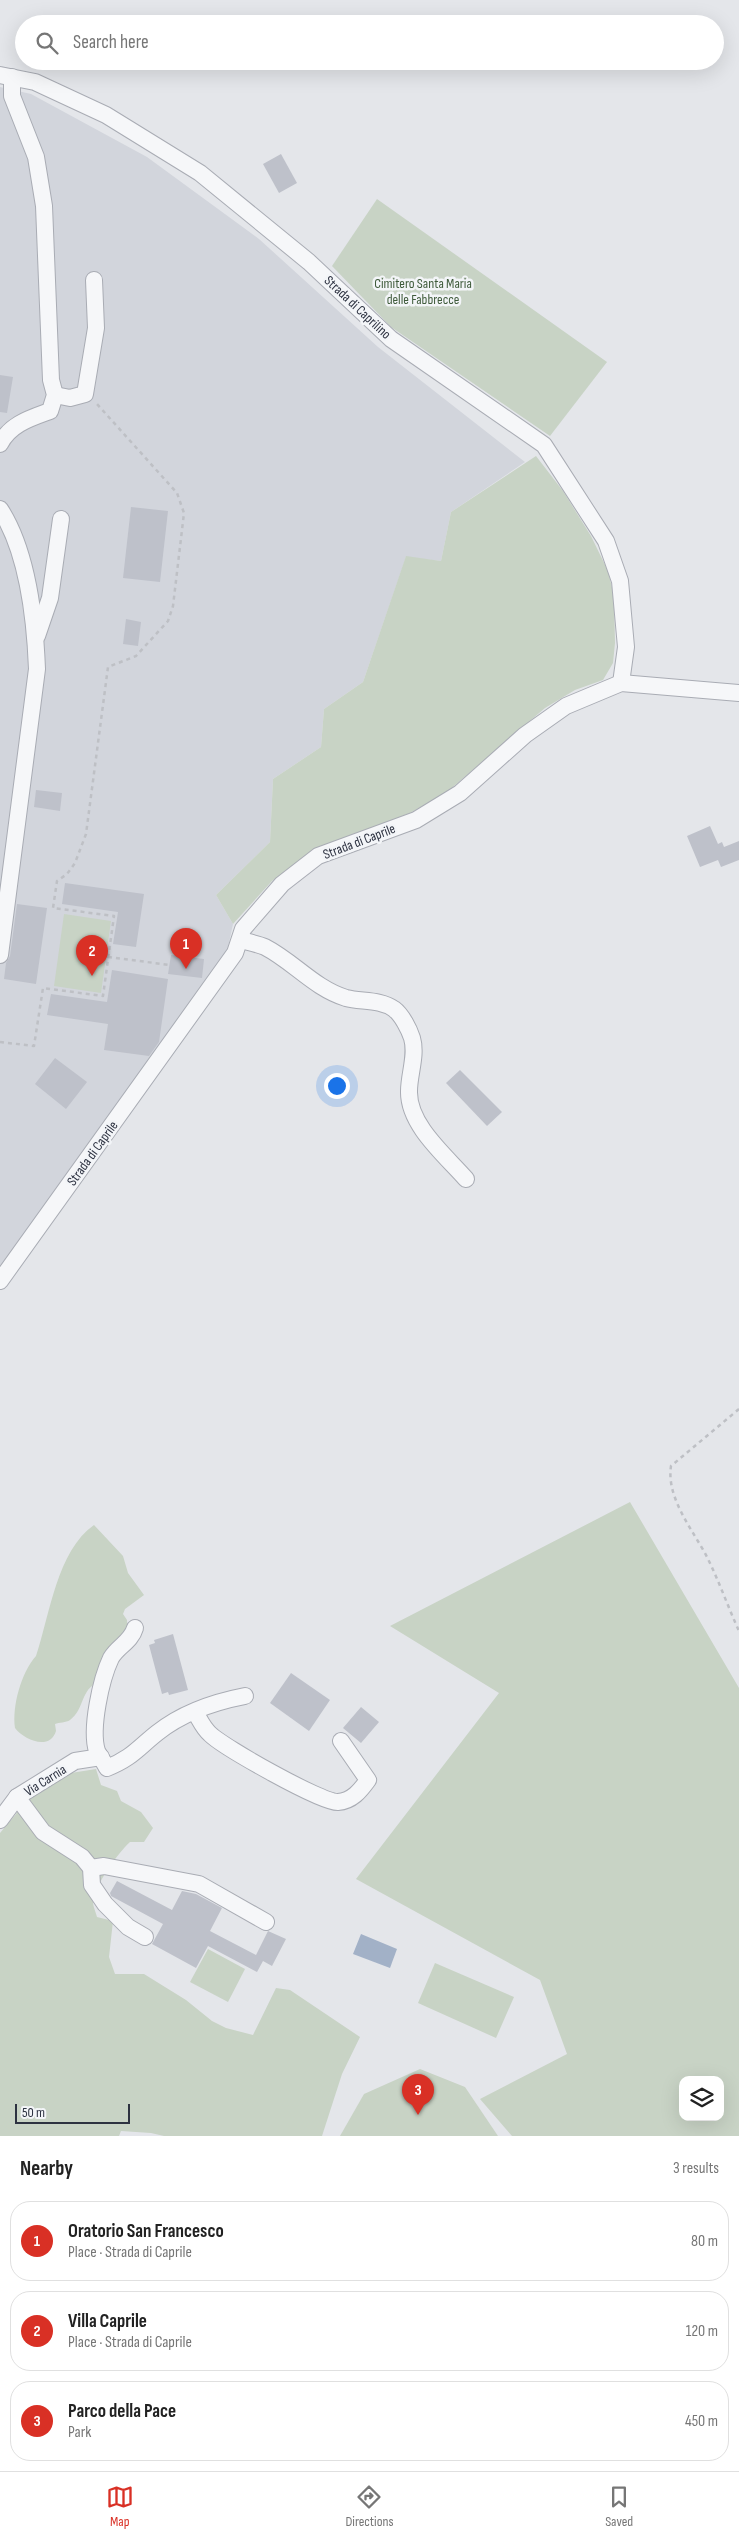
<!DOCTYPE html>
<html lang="en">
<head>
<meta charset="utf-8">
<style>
  :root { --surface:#fff; --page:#f2f2f2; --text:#222; --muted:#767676; --line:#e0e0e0; --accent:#d93025 }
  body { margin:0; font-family:"Sofia Sans Condensed",sans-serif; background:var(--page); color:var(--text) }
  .controls { position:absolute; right:15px; bottom:15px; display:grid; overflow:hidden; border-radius:10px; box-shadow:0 5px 20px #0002 }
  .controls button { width:45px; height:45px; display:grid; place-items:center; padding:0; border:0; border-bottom:1px solid var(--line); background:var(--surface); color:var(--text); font:25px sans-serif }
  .scale { position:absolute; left:15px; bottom:12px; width:115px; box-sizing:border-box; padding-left:5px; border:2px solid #2d3241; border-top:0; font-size:14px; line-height:18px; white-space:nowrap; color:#2d3241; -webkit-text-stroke:4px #f3f5f8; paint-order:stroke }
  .you { position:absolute; left:336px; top:1085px; width:18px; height:18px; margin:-12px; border:4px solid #fff; border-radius:50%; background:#1a73e8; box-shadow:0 0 0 8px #1a73e833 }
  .badge { display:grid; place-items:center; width:32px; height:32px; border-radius:50%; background:var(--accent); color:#fff; font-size:16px; font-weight:700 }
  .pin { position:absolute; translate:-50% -41px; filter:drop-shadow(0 1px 2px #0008) }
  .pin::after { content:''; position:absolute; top:26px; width:18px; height:15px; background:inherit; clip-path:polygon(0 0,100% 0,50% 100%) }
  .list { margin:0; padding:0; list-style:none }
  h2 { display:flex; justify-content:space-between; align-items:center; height:65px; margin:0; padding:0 20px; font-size:21px }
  h2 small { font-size:16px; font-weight:400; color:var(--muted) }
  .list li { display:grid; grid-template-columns:32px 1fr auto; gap:15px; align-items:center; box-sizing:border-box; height:80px; margin:0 10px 10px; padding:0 10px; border:1px solid var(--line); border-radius:20px }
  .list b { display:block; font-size:19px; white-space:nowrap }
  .list p { margin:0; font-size:16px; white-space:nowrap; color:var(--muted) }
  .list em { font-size:16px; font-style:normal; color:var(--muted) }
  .icon { flex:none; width:28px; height:28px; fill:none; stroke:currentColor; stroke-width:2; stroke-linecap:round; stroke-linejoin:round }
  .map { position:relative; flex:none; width:739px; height:2136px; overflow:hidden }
  .search { position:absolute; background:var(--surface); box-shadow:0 5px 20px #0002; left:15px; right:15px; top:15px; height:55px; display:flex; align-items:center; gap:12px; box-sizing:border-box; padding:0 18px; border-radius:28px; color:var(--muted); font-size:19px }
  .sheet { height:335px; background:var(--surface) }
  nav { display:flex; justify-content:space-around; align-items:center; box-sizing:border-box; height:70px; border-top:1px solid var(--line); background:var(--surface); font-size:14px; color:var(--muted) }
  nav a { display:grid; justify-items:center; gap:2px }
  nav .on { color:var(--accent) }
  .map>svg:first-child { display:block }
  .built { fill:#d2d5dc }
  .green { fill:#c8d3c5; fill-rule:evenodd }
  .water { fill:#a2b1c7 }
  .building { fill:#bec1ca }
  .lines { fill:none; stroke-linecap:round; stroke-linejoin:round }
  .minor-casing { stroke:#a9acb4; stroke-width:18 }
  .path { stroke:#bec0c5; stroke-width:2.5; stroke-dasharray:4 4; stroke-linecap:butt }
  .minor { stroke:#f6f7f9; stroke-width:16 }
  .labels { text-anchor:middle; stroke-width:5; stroke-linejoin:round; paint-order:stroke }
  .park-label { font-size:14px; fill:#3f5b3b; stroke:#f3f5f8 }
  .street-label { font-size:14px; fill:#2d3241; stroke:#f3f5f8 }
</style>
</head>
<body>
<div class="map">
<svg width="739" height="2136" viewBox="0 0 739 2136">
  <rect width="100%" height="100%" fill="#e4e6ea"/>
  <path class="built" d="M0,87L31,94L147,157L259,239L378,347L525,462L451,512L441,561L406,557L363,682L324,709L321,747L273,779L270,842L216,895L233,924L227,952L0,1271Z"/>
  <g class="green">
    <path d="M377,199L607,362L550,436L391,327L332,266Z"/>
    <path d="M536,456L563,491L591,536L608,571L614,596L615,643L613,663L603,680L575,690L545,708L447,792L410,813L312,851L272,881L233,924L216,895L270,842L273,779L321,747L324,709L363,682L406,556L441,561L451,512Z"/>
    <path d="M64,914L111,921L101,993L54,986Z"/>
    <path d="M630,1502L739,1688V2136H512L480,2099L567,2054L540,1980L356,1879L499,1693L390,1626ZM683,2080H720V2117H683Z"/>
    <path d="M94,1525L123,1556L128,1573L144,1595L125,1609L123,1614L127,1620V1632L99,1682C80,1689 85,1709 70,1720C66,1723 59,1722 55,1724L56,1731C50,1751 24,1740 15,1728C12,1706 21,1673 36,1656C50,1614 57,1551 94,1525Z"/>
    <path d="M96,1769L101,1785L117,1791L121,1801L141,1812L153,1828L144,1842H130C118,1853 94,1886 93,1902C93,1906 96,1913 97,1917L113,1921L109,1957L115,1974H144L186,2000L212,2021L226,2028L253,2035L276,1988L290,1990L360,2037L342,2074L322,2136H164L151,2133L121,2131L119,2136H0V1833L16,1814L24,1799L71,1773Z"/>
    <path d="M208,1949L245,1969L228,2002L190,1982Z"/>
    <path d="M435,1963L514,1997L496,2038L418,2003Z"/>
    <path d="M420,2069L465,2087L498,2136H340L364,2094Z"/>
  </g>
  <path class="water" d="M361,1934L397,1949L390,1968L353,1954Z"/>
  <g class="building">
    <path d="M281,154L297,183L279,193L263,164Z"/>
    <path d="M0,375L13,377L7,413L0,412Z"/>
    <path d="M131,507L168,511L160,582L123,578Z"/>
    <path d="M126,619L141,622L138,646L123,644Z"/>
    <path d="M36,790L62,793L60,811L34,807Z"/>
    <path d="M710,826L718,844L722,842L724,847L739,841V860L721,867L718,860L700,867L687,836Z"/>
    <path d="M65,883L144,894L136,947L113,944L118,912L62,904Z"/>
    <path d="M17,904L47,908L36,984L4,979L6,963L10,956Z"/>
    <path d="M171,955L204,959L202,978L168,974Z"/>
    <path d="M112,970L168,979L159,1042L149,1056L104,1050L108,1024L47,1015L51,994L107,1002Z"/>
    <path d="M55,1058L87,1082L66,1109L35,1084Z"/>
    <path d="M460,1070L502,1112L487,1126L446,1083Z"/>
    <path d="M173,1634L188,1690L169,1695L168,1692L162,1694L149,1645L155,1643L154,1640Z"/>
    <path d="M291,1673L330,1700L309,1731L270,1703Z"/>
    <path d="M361,1707L379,1722L361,1743L343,1728Z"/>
    <path d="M117,1881L172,1910L182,1891L196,1894L222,1908L210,1931L256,1955L268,1931L286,1939L272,1966L263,1961L257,1972L208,1946L196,1968L152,1944L163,1924L111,1896L110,1893Z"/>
  </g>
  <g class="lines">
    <g class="minor-casing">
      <g id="minor">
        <path d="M0,75L35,82L106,115L200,173L309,262L391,339L544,445L606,541L620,581L626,647L621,683"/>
        <path d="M55,395L70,398L85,394L96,328L94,280"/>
        <path d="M0,444C10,424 31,418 50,411L55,395L51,380L44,206L36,157L12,96V77"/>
        <path d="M0,509C28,552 35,618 37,669L0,955"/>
        <path d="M37,636L50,598L61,519"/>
        <path d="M240,940C248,942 258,944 265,947C294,962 314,988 346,998C361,1002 380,999 394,1009C402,1015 409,1029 412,1038C417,1055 409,1074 409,1091C408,1125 446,1156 466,1179"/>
        <path d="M0,1281L235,953L243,929L282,884L318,856L416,820L460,793L525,735L566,706L621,683L739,693"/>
        <path d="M135,1628C131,1642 118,1646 111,1658C101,1679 90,1729 97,1751C100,1757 104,1762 107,1768C132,1758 138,1748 157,1733C182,1713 214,1702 245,1696"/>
        <path d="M195,1712C200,1720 203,1728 210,1734C223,1747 322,1803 338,1802C352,1801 360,1791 368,1780L341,1741"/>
        <path d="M17,1797L43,1832L82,1857L91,1868L92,1885L105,1904L128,1927L145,1937"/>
        <path d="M0,1820L17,1797L75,1761L101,1757"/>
        <path d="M91,1868L104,1866L199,1884L266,1922"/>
      </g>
    </g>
    <g class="path">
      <path d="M108,957L170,965"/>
      <path d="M0,1042L34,1046L43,988L103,996L114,916L53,908L57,881L67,874L75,863L86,834L108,667L136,656L168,621L173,606L184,513L177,493L97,404"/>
      <path d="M739,1409L671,1466C666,1498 693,1530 707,1557C719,1581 728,1607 739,1631"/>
    </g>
    <use href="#minor" class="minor"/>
  </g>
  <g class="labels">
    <g class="park-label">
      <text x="423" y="288">Cimitero Santa Maria<tspan x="423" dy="16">delle Fabbrecce</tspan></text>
    </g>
    <g class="street-label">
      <text transform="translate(358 307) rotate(43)" y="5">Strada di Caprilino</text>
      <text transform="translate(359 841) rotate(-21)" y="5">Strada di Caprile</text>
      <text transform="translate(92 1153) rotate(-54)" y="5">Strada di Caprile</text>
      <text transform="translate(45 1780) rotate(-32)" y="5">Via Carnia</text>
    </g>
  </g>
</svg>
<div class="controls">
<button><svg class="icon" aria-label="layers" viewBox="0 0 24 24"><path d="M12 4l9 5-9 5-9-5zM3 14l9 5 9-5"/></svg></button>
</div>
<div class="scale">50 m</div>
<div class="you"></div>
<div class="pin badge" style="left:186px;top:969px">1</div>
<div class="pin badge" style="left:92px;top:976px">2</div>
<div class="pin badge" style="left:418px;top:2115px">3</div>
<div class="search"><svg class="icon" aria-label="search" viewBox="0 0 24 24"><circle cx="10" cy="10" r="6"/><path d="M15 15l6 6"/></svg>Search here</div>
</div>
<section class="sheet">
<h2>Nearby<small>3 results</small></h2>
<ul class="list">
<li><span class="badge">1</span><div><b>Oratorio San Francesco</b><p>Place · Strada di Caprile</p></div><em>80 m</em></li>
<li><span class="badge">2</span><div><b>Villa Caprile</b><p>Place · Strada di Caprile</p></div><em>120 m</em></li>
<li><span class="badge">3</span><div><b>Parco della Pace</b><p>Park</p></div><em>450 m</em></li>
</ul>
</section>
<nav>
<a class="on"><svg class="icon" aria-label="map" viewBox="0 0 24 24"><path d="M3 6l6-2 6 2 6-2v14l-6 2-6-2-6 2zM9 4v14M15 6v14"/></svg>Map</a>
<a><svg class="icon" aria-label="directions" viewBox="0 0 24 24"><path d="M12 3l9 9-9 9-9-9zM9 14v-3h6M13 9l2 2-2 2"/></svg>Directions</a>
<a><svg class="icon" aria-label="saved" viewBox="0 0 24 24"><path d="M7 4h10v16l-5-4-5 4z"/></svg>Saved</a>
</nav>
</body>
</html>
